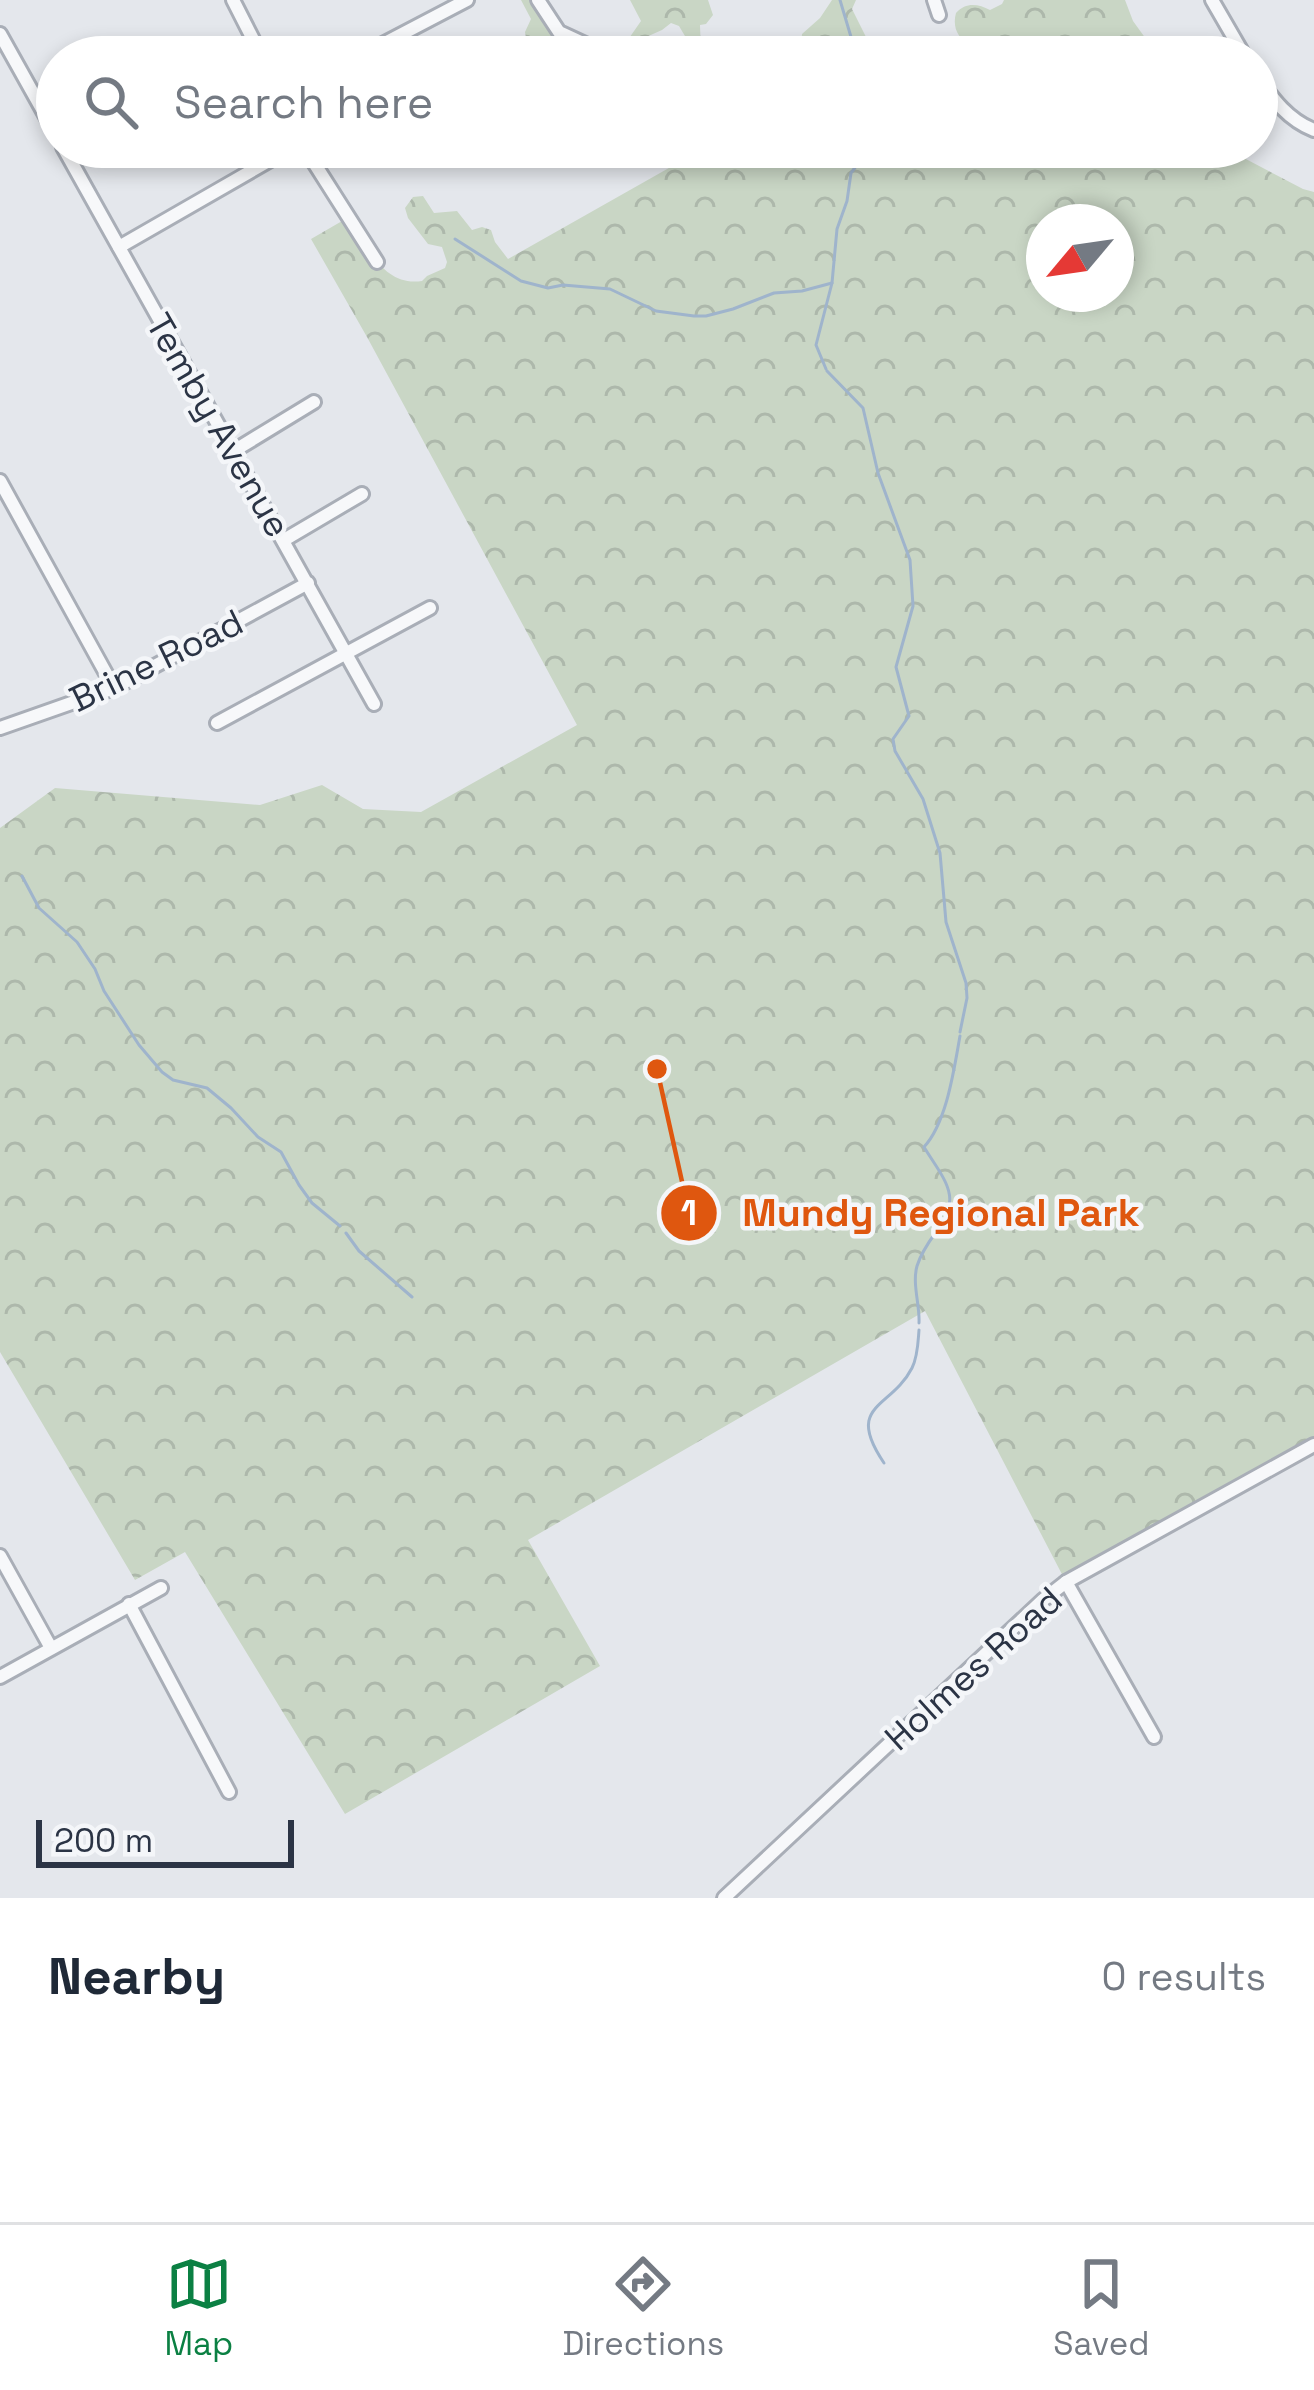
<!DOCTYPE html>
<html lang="en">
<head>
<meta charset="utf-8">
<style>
  :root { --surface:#fff; --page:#f6f6f7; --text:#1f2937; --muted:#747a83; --line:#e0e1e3; --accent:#0b8043 }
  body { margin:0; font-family:"Space Grotesk",sans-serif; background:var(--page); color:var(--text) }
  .compass { position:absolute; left:1026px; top:204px; width:108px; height:108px; border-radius:50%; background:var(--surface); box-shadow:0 6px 18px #0003; rotate:241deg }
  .scale { position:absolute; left:36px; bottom:30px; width:258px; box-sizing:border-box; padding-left:12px; border:6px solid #2b3445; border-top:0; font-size:33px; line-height:42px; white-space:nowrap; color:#2b3445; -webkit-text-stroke:9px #f4f6f9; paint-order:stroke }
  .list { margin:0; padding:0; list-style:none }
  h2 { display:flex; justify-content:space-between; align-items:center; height:156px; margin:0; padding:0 48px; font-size:51px }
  h2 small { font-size:39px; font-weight:400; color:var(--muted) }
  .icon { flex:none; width:66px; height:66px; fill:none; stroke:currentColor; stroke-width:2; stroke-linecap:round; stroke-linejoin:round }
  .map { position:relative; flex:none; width:1314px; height:1898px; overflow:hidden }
  .search { position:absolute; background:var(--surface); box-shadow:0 6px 18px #0003; left:36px; right:36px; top:36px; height:132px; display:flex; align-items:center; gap:30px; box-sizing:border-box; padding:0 42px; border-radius:66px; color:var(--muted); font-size:45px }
  .sheet { height:324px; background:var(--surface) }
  nav { display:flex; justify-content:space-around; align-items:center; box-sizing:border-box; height:168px; border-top:3px solid var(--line); background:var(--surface); font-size:33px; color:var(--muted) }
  nav a { display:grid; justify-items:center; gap:6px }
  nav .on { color:var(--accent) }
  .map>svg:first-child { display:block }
  .forest { fill:url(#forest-crowns); fill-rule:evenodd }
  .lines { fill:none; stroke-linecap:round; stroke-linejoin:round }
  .stream { stroke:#9fb4cc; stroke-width:3 }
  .minor-casing { stroke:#a9aeb7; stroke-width:18 }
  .minor { stroke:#f7f8fa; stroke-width:12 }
  .labels { text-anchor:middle; stroke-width:9; stroke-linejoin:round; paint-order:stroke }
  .street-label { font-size:36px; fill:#2b3445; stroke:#f4f6f9 }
  .leader { fill:none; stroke:#df570f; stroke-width:4.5 }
  .callout-dot { fill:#df570f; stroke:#f4f6f9; stroke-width:4.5 }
  .mark-label { font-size:36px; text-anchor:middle; font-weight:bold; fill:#fff }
  .callout-label { font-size:39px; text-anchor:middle; font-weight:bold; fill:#df570f; stroke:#f4f6f9; stroke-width:9; stroke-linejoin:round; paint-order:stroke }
</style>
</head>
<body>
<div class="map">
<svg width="1314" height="1898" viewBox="0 0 1314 1898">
  <defs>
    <pattern id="forest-crowns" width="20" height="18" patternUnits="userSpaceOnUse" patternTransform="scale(3)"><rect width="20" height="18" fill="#c9d6c5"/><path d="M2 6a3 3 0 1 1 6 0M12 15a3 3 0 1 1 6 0" fill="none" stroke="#adb8ab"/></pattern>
  </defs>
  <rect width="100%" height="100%" fill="#e4e7ec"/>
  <g class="forest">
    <path d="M521,0H537L547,20L612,57H529L525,32L531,19Z"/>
    <path d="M630,0H708L713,15L706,24L700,25L701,53H695L679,26L671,23L662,30L644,38L643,49L634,57H616L641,21Z"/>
    <path d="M832,0H856L852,9L876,57H800L802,34L820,18Z"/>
    <path d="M1004,0H1125L1133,21L1159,57H971V46C958,39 952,27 956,13C966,2 978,4 990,10L1002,4Z"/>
    <path d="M706,147H1223L1303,189L1314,192V1445L1066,1582L925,1311L528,1540L600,1666L345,1814L185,1552L135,1580L0,1352V828L55,788L260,805L322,785L363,809L421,812L577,725L367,337L311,239L349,217C367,246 383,287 422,281L427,276L445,268L447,262L442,247L428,244L408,218L405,208L413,197L423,196L434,213L457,211L472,230L482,227L491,230L495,242L508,259ZM1044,222H1116V294H1044Z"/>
  </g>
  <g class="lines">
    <g class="stream">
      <path d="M840,0L857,57"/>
      <path d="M455,239L521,281L548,288L563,285L610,289L656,311L694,316H706L733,309L774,293L802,291L832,283"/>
      <path d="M826,369L816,345L832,283L837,229L847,201L851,173L870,147"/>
      <path d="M827,371L863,408L878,473L910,560L913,606L896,667L909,716L893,739L895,751L923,799L940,853L946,922L966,983L967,998L960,1032"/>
      <path d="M22,876L39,908L77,942L95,969L104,991L139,1045L162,1072L173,1080L207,1088L231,1108L258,1137L281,1152L299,1185L312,1203L340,1226"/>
      <path d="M346,1233L359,1251L412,1297"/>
      <path d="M919,1323C920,1305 912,1284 917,1266C921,1253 928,1243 936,1232C964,1197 944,1180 924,1147C947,1122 954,1069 960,1036"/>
      <path d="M884,1463C844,1404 891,1409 912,1368C918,1356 918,1342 919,1330"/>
    </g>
    <g class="minor-casing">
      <g id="minor">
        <path d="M233,0L262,57"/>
        <path d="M538,0L559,32L613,57"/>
        <path d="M934,0L939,15"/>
        <path d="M1212,0L1245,57"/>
        <path d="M0,34L57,136"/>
        <path d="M358,57L467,0"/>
        <path d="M1257,77C1273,99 1288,120 1314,130"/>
        <path d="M63,147L374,704"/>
        <path d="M304,147L377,262"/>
        <path d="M119,247L293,147"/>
        <path d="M232,452L314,402"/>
        <path d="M0,481L114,688"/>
        <path d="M284,540L362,494"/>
        <path d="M217,723L430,608"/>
        <path d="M0,728L114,688L308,583"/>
        <path d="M0,1556L51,1648"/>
        <path d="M1066,1582L1154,1737"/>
        <path d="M129,1604L229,1792"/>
        <path d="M0,1677L161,1588"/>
        <path d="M724,1898L1043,1600L1066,1582L1314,1445"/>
      </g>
    </g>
    <use href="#minor" class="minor"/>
  </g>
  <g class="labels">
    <g class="street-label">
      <text transform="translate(219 425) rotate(60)" y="13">Temby Avenue</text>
      <text transform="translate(156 660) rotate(-26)" y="13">Brine Road</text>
      <text transform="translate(973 1668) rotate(-42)" y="13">Holmes Road</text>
    </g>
  </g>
  <path class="leader" d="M657 1069L689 1213"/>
  <g class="callout-dot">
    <circle cx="657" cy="1069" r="12"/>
    <circle cx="689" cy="1213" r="30"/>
  </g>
  <g class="mark-label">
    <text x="689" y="1225">1</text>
  </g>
  <g class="callout-label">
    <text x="941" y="1226">Mundy Regional Park</text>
  </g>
</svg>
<svg class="compass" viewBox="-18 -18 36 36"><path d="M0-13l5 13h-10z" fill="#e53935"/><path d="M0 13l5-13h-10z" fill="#747a83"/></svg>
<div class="scale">200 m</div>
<div class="search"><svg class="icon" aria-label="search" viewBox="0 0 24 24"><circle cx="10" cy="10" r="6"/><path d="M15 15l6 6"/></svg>Search here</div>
</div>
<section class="sheet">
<h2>Nearby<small>0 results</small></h2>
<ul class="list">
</ul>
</section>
<nav>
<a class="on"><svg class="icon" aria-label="map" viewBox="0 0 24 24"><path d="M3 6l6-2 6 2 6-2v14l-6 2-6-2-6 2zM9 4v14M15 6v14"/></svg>Map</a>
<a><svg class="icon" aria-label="directions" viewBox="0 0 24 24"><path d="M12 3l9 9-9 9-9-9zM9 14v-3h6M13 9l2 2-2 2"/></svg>Directions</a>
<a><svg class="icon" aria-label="saved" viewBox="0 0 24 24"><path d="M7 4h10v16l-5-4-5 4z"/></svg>Saved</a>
</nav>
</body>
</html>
